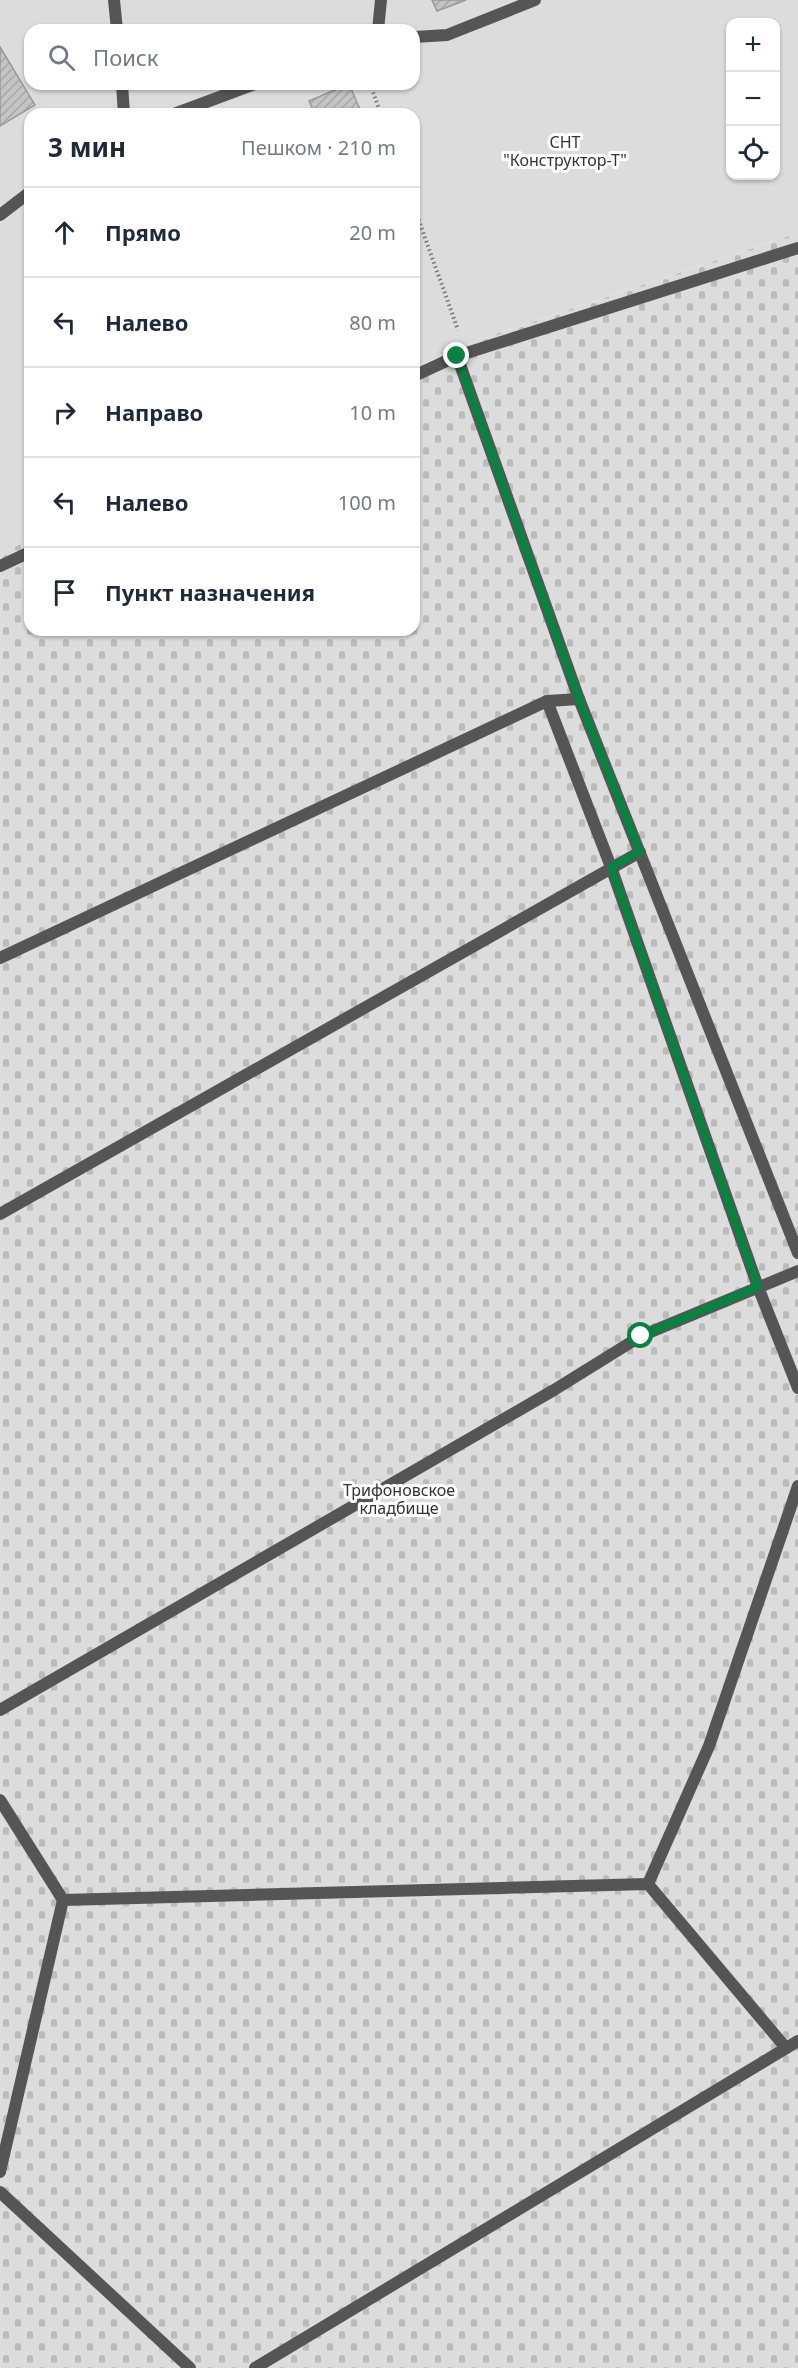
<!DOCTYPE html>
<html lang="ru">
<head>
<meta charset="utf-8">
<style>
  :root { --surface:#fff; --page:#f6f6f7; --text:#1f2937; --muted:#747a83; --line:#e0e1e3 }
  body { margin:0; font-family:"Noto Sans",sans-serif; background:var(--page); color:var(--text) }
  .controls { position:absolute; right:18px; top:18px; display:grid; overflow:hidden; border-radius:12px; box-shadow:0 2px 4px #0004 }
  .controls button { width:54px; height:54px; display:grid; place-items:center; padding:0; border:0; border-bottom:2px solid var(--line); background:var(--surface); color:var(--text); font:30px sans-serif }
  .stop { position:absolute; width:18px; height:18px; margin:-14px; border:4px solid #0b8043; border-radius:50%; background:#fff }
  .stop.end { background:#0b8043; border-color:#fff; box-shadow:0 2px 6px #0008 }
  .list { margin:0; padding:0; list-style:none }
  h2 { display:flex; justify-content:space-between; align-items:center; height:78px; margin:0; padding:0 24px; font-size:26px }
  h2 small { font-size:20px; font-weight:400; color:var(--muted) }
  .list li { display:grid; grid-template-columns:39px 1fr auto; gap:18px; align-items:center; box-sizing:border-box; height:90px; padding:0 24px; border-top:2px solid var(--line) }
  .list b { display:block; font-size:22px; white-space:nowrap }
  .list em { font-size:20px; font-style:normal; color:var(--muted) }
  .icon { flex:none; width:33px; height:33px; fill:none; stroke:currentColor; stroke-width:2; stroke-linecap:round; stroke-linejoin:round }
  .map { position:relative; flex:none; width:798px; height:2368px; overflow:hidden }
  .search { position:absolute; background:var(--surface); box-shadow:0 2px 4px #0004; left:24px; top:24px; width:396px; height:66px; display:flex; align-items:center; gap:15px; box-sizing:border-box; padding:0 21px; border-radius:18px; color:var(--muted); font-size:22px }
  .panel { position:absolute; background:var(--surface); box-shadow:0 2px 4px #0004; left:24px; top:108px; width:396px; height:528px; border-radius:18px }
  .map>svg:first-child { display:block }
  .cemetery { fill:url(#cemetery-stones) }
  .green { fill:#dcdcdc; fill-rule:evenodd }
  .building { fill:url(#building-hatch); stroke:#999; stroke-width:1.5 }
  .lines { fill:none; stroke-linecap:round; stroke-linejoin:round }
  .path { stroke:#777; stroke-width:4; stroke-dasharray:1.5 3; stroke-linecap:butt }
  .lane { stroke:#555; stroke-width:12 }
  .street { stroke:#555; stroke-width:12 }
  .route { stroke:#0b8043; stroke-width:8 }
  .labels { text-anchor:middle; stroke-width:6; stroke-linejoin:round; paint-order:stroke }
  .park-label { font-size:16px; fill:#333; stroke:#fff }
</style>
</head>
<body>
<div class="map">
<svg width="798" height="2368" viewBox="0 0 798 2368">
  <defs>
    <pattern id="cemetery-stones" width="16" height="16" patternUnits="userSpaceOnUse" patternTransform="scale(1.5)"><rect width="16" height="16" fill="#dcdcdc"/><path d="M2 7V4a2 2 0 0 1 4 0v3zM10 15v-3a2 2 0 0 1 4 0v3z" fill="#bbb"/></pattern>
    <pattern id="building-hatch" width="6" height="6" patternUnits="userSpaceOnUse" patternTransform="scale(1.5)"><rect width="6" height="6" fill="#c4c4c4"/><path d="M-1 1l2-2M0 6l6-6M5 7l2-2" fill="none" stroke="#a7a7a7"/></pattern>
  </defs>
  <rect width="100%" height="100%" fill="#fff"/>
  <path class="cemetery" d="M798,233V2368H0V553L30,540V630H414V368L480,339Z"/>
  <path class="green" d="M0,0H798V233L480,339L414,368V114H30V540L0,553ZM730,22H776V176H730ZM30,30H414V84H30Z"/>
  <g class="building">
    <path d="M432,0H466L437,11Z"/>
    <path d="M0,47L35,105L0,126Z"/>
    <path d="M349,84L362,114H315L309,101Z"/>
  </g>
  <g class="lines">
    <g class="path">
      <path d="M370,84L381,114"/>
      <path d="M414,207L458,330"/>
    </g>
    <g class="lane">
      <path d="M114,0L117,30"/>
      <path d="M414,37L447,35L535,0"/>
      <path d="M122,84L124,114"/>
      <path d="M174,114L255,84"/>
      <path d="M0,215L30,192"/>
      <path d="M457,356L579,699L798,1253"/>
      <path d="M414,376L457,356L798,248"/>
      <path d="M0,566L30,552"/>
      <path d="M547,701L611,867L758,1287L798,1388"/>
      <path d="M0,958L547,701L579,699"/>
      <path d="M0,1214L640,852"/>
      <path d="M0,1710L554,1390L641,1336L798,1271"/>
      <path d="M0,1800L63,1900L648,1884L786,2048"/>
      <path d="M648,1884L709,1746L798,1486"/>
      <path d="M0,2172L63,1900"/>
      <path d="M0,2192L190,2368"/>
      <path d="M255,2368L798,2041"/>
    </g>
    <path class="street" d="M378,30L381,0"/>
  </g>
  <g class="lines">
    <path class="route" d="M457,356L579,699L640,852L611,867L758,1287L641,1336"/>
  </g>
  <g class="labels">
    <g class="park-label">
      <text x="565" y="148">СНТ<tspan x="565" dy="18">"Конструктор-Т"</tspan></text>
      <text x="399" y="1496">Трифоновское<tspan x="399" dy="18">кладбище</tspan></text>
    </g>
  </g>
</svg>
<div class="controls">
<button>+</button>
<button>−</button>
<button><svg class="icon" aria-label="locate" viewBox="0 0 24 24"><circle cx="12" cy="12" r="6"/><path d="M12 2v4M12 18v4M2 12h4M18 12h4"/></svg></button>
</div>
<div class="stop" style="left:641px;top:1336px"></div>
<div class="stop end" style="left:457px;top:356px"></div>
<div class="search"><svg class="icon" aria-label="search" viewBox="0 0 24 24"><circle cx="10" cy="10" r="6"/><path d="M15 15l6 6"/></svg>Поиск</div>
<section class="panel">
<h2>3 мин<small>Пешком · 210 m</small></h2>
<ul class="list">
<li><svg class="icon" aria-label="ahead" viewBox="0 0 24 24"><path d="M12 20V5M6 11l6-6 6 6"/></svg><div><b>Прямо</b></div><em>20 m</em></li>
<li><svg class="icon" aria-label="left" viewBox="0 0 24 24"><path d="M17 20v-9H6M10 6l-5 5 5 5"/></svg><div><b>Налево</b></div><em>80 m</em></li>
<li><svg class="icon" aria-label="right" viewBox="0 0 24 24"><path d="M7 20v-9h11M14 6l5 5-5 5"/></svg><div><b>Направо</b></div><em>10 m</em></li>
<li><svg class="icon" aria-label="left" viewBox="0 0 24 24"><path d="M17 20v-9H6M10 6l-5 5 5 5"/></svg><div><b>Налево</b></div><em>100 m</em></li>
<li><svg class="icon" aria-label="arrive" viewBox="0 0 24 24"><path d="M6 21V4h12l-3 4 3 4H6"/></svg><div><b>Пункт назначения</b></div></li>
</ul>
</section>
</div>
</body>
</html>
